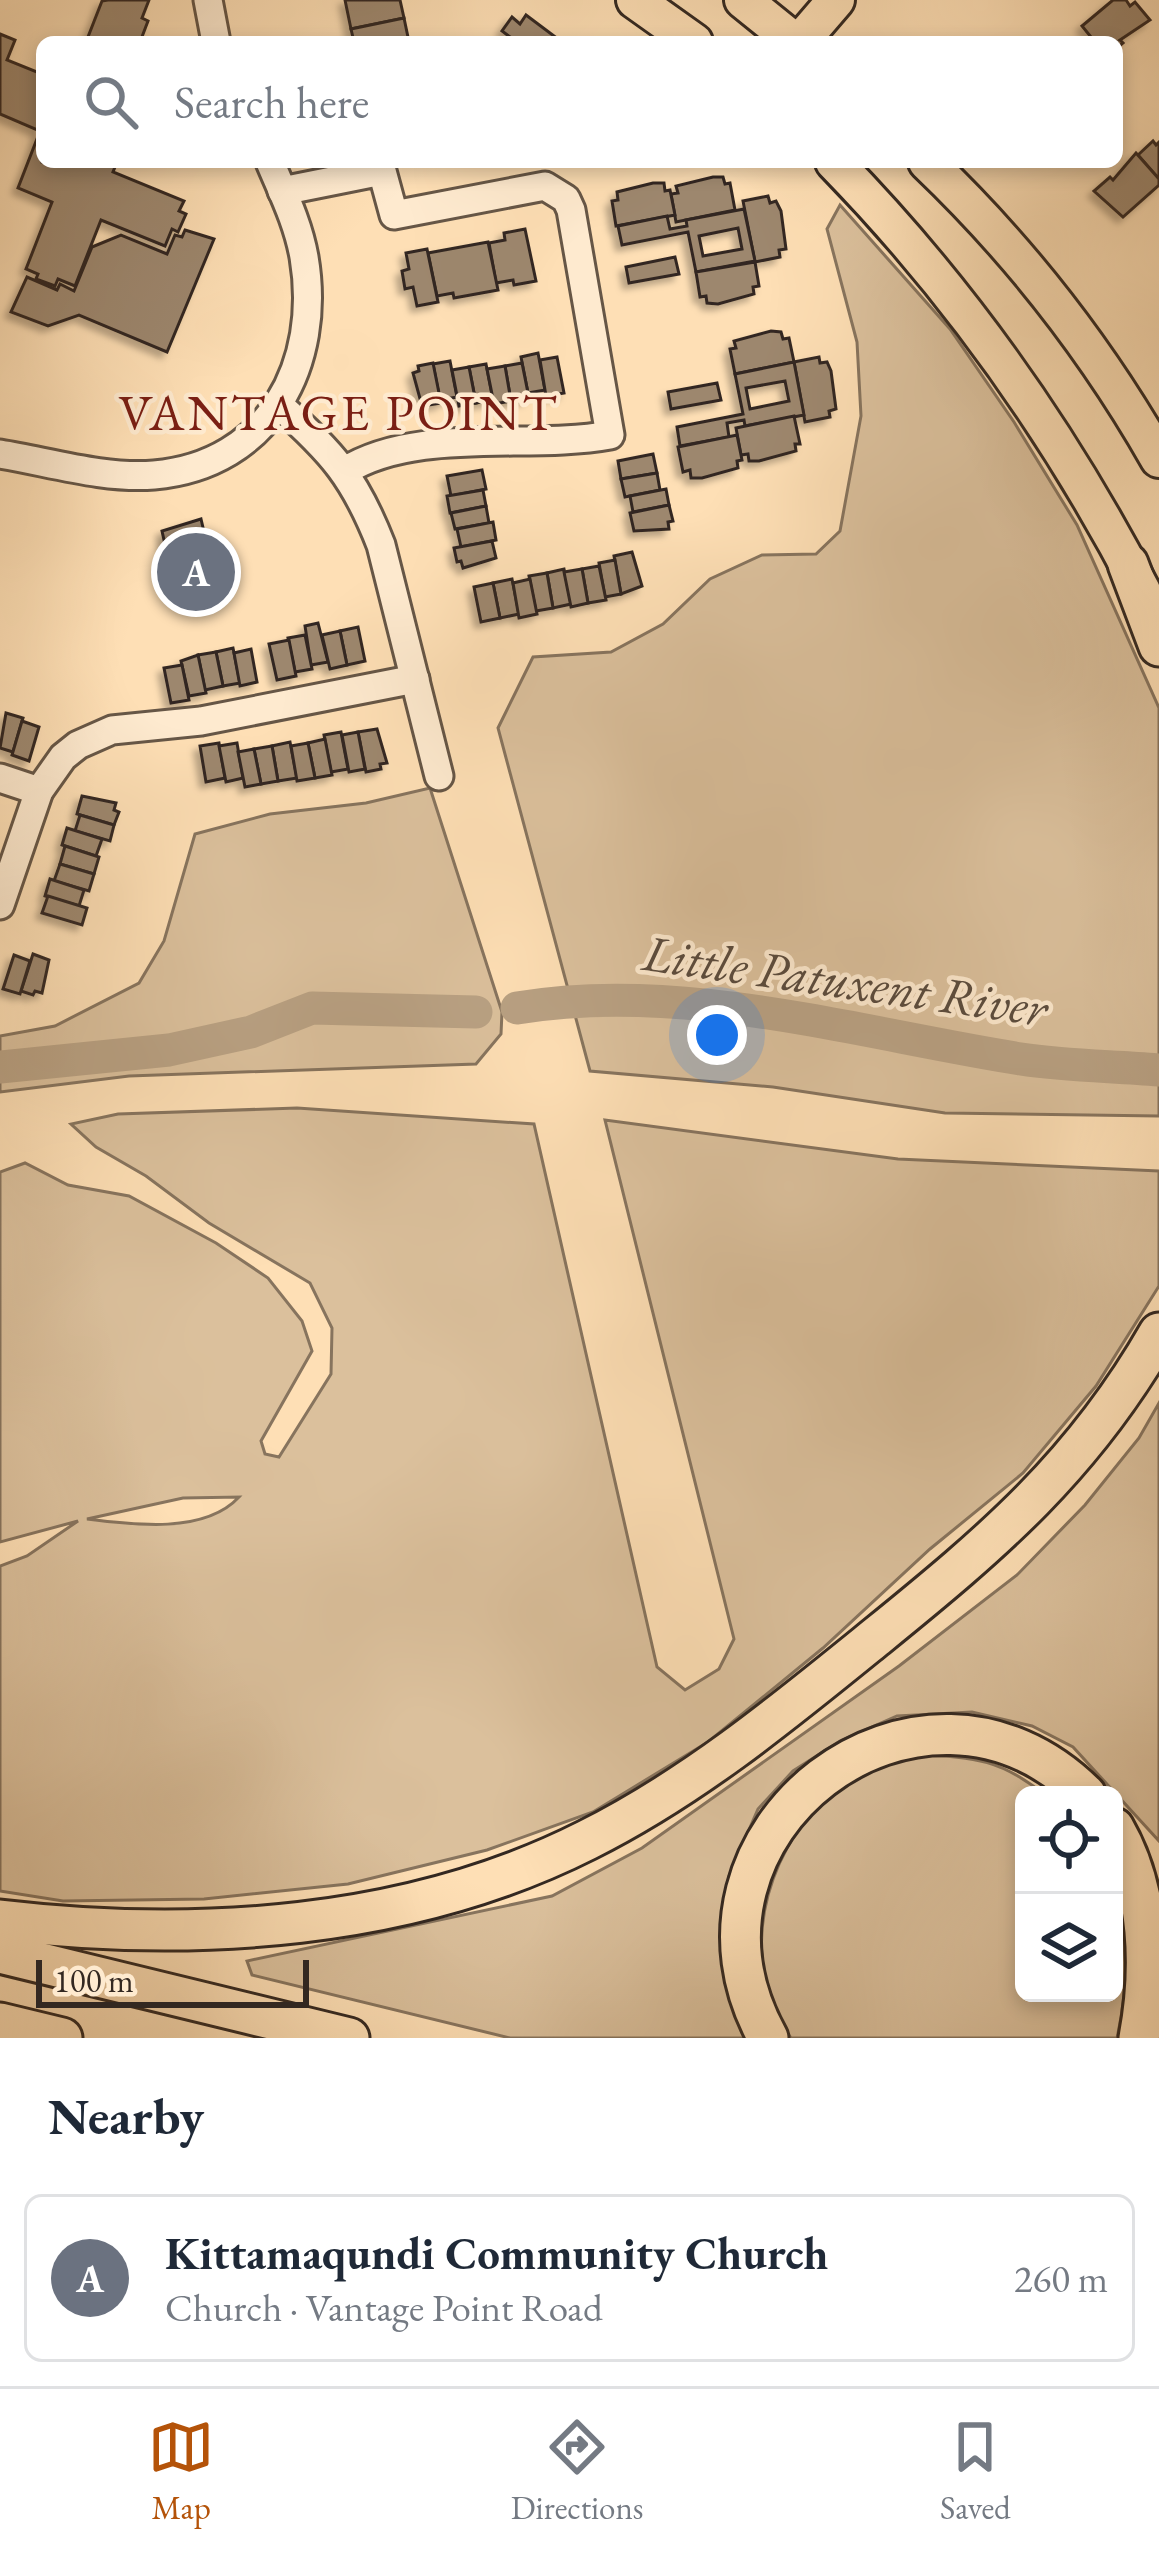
<!DOCTYPE html>
<html lang="en">
<head>
<meta charset="utf-8">
<style>
  :root { --surface:#fff; --page:#f2f2f3; --text:#1f2937; --muted:#747a83; --line:#e0e1e3; --accent:#b45309 }
  body { margin:0; font-family:"EB Garamond",serif; background:var(--page); color:var(--text) }
  .controls { position:absolute; right:36px; bottom:36px; display:grid; overflow:hidden; border-radius:18px; box-shadow:0 6px 18px #0003 }
  .controls button { width:108px; height:108px; display:grid; place-items:center; padding:0; border:0; border-bottom:3px solid var(--line); background:var(--surface); color:var(--text); font:60px sans-serif }
  .scale { position:absolute; left:36px; bottom:30px; width:273px; box-sizing:border-box; padding-left:12px; border:6px solid #332821; border-top:0; font-size:33px; line-height:42px; white-space:nowrap; color:#332821; -webkit-text-stroke:9px #feeacf; paint-order:stroke }
  .you { position:absolute; left:717px; top:1035px; width:42px; height:42px; margin:-30px; border:9px solid #fff; border-radius:50%; background:#1a73e8; box-shadow:0 0 0 18px #1a73e833 }
  .badge { display:grid; place-items:center; width:78px; height:78px; border-radius:50%; background:var(--accent); color:#fff; font-size:39px; font-weight:700 }
  .pin { position:absolute; translate:-50% -50%; border:6px solid #fff; box-shadow:0 3px 12px #0006 }
  .list { margin:0; padding:0; list-style:none }
  h2 { display:flex; justify-content:space-between; align-items:center; height:156px; margin:0; padding:0 48px; font-size:51px }
  h2 small { font-size:39px; font-weight:400; color:var(--muted) }
  .list li { display:grid; grid-template-columns:78px 1fr auto; gap:36px; align-items:center; box-sizing:border-box; height:168px; margin:0 24px 24px; padding:0 24px; border:3px solid var(--line); border-radius:18px }
  .list b { display:block; font-size:45px; white-space:nowrap }
  .list p { margin:0; font-size:39px; white-space:nowrap; color:var(--muted) }
  .list em { font-size:39px; font-style:normal; color:var(--muted) }
  .icon { flex:none; width:66px; height:66px; fill:none; stroke:currentColor; stroke-width:2; stroke-linecap:round; stroke-linejoin:round }
  .map { position:relative; flex:none; width:1159px; height:2038px; overflow:hidden }
  .search { position:absolute; background:var(--surface); box-shadow:0 6px 18px #0003; left:36px; right:36px; top:36px; height:132px; display:flex; align-items:center; gap:30px; box-sizing:border-box; padding:0 42px; border-radius:18px; color:var(--muted); font-size:45px }
  .sheet { height:348px; background:var(--surface) }
  nav { display:flex; justify-content:space-around; align-items:center; box-sizing:border-box; height:168px; border-top:3px solid var(--line); background:var(--surface); font-size:33px; color:var(--muted) }
  nav a { display:grid; justify-items:center; gap:6px }
  nav .on { color:var(--accent) }
  .map>svg:first-child { display:block }
  .green { fill:#dbc09c; stroke:#87745e; stroke-width:3; fill-rule:evenodd }
  .lines { fill:none; stroke-linecap:round; stroke-linejoin:round }
  .river { stroke:#b9a183; stroke-width:33 }
  .building { fill:#9d876e; stroke:#332821; stroke-width:3; fill-rule:evenodd; filter:url(#shadow) }
  .minor-casing { stroke:#665646; stroke-width:33 }
  .major-casing { stroke:#332821; stroke-width:42 }
  .highway-casing { stroke:#332821; stroke-width:45 }
  .minor { stroke:#feeacf; stroke-width:27 }
  .major { stroke:#fedfb5; stroke-width:36 }
  .highway { stroke:#fedfb5; stroke-width:39 }
  .labels { text-anchor:middle; stroke-width:9; stroke-linejoin:round; paint-order:stroke }
  .neighbourhood-label { font-size:51px; letter-spacing:3px; fill:#7a1f14; stroke:#feeacf }
  .water-label { font-size:51px; font-style:italic; fill:#5b4c3e; stroke:#feeacf }
</style>
</head>
<body>
<div class="map">
<svg width="1159" height="2038" viewBox="0 0 1159 2038">
  <defs>
    <filter id="shadow"><feDropShadow dx="-5.5" dy="5.5" stdDeviation="3" flood-color="#0004"/></filter>
  </defs>
  <rect width="100%" height="100%" fill="#fedfb5"/>
  <filter id="stains"><feTurbulence type="fractalNoise" baseFrequency=".00167" numOctaves="4"/><feColorMatrix values="0 0 0 0 .2 0 0 0 0 .09 0 0 0 0 .02 0 0 0 .5 -.17"/></filter>
  <radialGradient id="worn" r=".72"><stop offset=".6" stop-color="#630" stop-opacity="0"/><stop offset="1" stop-color="#630" stop-opacity=".3"/></radialGradient>
  <g class="green">
    <path d="M840,205L950,329L1014,422L1077,525L1159,708V1116L945,1113L773,1087L590,1071L498,728L533,657L611,652L663,624L710,579L762,555L816,554L840,531L861,416L857,342L827,229Z"/>
    <path d="M430,788L502,1012L501,1034L476,1064L129,1076L0,1092V1036L55,1026L139,983L164,941L195,834L270,814L366,803Z"/>
    <path d="M297,1108L534,1124L657,1667L685,1690L719,1669L734,1639L605,1120L898,1159L1159,1171V1286L1096,1386L1023,1473L930,1549L823,1648L708,1742L593,1812L487,1850L348,1884L204,1899L63,1901L0,1891V1566L27,1556L78,1521L0,1542V1172L25,1163L68,1185L129,1196L216,1243L268,1278L302,1321L312,1351L261,1441L265,1454L279,1457L331,1374L332,1328L310,1283L209,1223L146,1176L96,1147L71,1124L118,1114ZM239,1497C205,1534 134,1525 87,1519L183,1498Z"/>
    <path d="M1159,1403V1841L1073,1747L1032,1726L972,1712L897,1716L840,1741L793,1771L758,1809L729,1876L720,1938L747,2038H510L252,1975L247,1961L552,1896L642,1848L899,1666L1017,1575L1085,1505L1139,1438Z"/>
    <path d="M921,1755C975,1757 1002,1760 1045,1795H1024V1993H1114V1902C1130,1947 1127,1992 1117,2038H791C736,1962 763,1856 828,1795C853,1772 890,1764 921,1755Z"/>
  </g>
  <g class="lines">
    <g class="river">
      <path d="M517,1008C681,980 858,1033 1021,1059C1066,1066 1113,1066 1159,1070"/>
      <path d="M0,1067L169,1050L251,1032L312,1008L476,1012"/>
    </g>
  </g>
  <g class="building">
    <path d="M108,0H149L142,18L148,21L140,42H86L102,1Z"/>
    <path d="M345,0H400L404,18L351,29Z"/>
    <path d="M1113,0H1126L1130,6L1135,2L1150,20L1120,40L1123,43L1117,48V42H1095L1082,26Z"/>
    <path d="M526,15L562,42H507L510,37L502,31L512,17L520,24Z"/>
    <path d="M404,18L409,42H354L351,29Z"/>
    <path d="M0,34L15,40L7,60L42,74V162H117L113,172L184,201L179,211L186,214L178,232L172,229L165,246L101,220L75,286L58,279L55,286L36,279L38,274L26,269L52,202L18,188L40,131L0,114Z"/>
    <path d="M1153,141L1156,145L1159,142V179L1138,155Z"/>
    <path d="M1136,153L1159,179V185L1123,217L1094,191L1110,177L1113,180Z"/>
    <path d="M713,177H723L725,184L730,183L735,210L676,222L671,194L678,193L676,186Z"/>
    <path d="M653,183H664L665,191L670,190L675,215L616,226L612,201L618,200L617,192Z"/>
    <path d="M768,196L770,203L776,201L781,211L786,249L779,250L780,257L755,262L743,201Z"/>
    <path d="M744,209L755,261L696,272L688,232L622,245L618,226L667,216L670,229L687,226L686,220ZM738,228L742,249L703,256L699,236Z"/>
    <path d="M525,229L536,281L514,285L513,280L496,283L489,243L505,240L504,233Z"/>
    <path d="M185,230L214,239L167,352L79,315L48,326L11,312L27,277L57,290L60,284L74,291L92,247L121,235L167,254L175,235L182,237Z"/>
    <path d="M488,242L498,290L454,298L453,293L437,296L428,253Z"/>
    <path d="M427,249L438,302L417,306L413,287L405,289L402,271L409,269L406,253Z"/>
    <path d="M675,257L679,274L629,283L626,267Z"/>
    <path d="M755,262L759,286L753,287L754,294L718,304L707,303L706,296L700,297L696,272Z"/>
    <path d="M771,331L781,332L783,339L789,338L794,362L735,374L730,349L736,348L734,341Z"/>
    <path d="M538,353L545,390L528,393L521,357Z"/>
    <path d="M557,357L564,393L546,396L540,360Z"/>
    <path d="M819,357L820,363L827,362L831,371L836,409L829,411L830,417L805,422L794,362Z"/>
    <path d="M450,361L457,397L440,400L433,364Z"/>
    <path d="M794,362L804,415L745,426L744,420L727,423L729,437L680,446L677,427L743,414L735,374ZM785,381L789,401L750,409L746,388Z"/>
    <path d="M433,363L441,403L422,406L413,373L419,371L418,366Z"/>
    <path d="M522,363L529,398L511,401L505,366Z"/>
    <path d="M486,364L493,400L476,403L469,367Z"/>
    <path d="M505,366L511,401L494,404L487,369Z"/>
    <path d="M469,367L476,403L459,406L452,370Z"/>
    <path d="M717,383L721,400L671,409L668,392Z"/>
    <path d="M794,416L800,444H795L796,451L759,461H749L748,454L741,455L736,428Z"/>
    <path d="M737,435L742,460L737,461L738,468L702,478H691L690,470L683,472L678,447Z"/>
    <path d="M653,454L657,473L621,479L618,461Z"/>
    <path d="M482,470L486,489L451,496L447,476Z"/>
    <path d="M657,473L660,490L625,497L621,479Z"/>
    <path d="M666,489L669,505L633,512L630,496Z"/>
    <path d="M483,490L486,506L450,513L447,496Z"/>
    <path d="M669,505L673,521L668,522L669,529L634,531L630,513Z"/>
    <path d="M486,506L489,523L455,529L451,513Z"/>
    <path d="M201,519L219,596L187,603L174,547L166,549L162,531Z"/>
    <path d="M493,522L496,540L461,547L457,529Z"/>
    <path d="M492,541L496,558L463,568L461,561L457,562L454,548Z"/>
    <path d="M632,552L642,586L621,594L614,556Z"/>
    <path d="M615,560L621,594L605,597L599,563Z"/>
    <path d="M599,566L606,600L588,603L582,569Z"/>
    <path d="M564,569L571,604L553,608L547,573Z"/>
    <path d="M582,569L588,603L571,607L564,572Z"/>
    <path d="M547,573L553,608L536,611L529,576Z"/>
    <path d="M512,579L519,614L500,618L493,583Z"/>
    <path d="M530,579L537,614L519,618L513,583Z"/>
    <path d="M493,583L500,618L481,622L474,587Z"/>
    <path d="M318,623L328,662L311,665L305,626Z"/>
    <path d="M358,627L365,661L347,665L340,631Z"/>
    <path d="M340,631L347,665L330,669L322,635Z"/>
    <path d="M305,635L312,669L295,672L288,638Z"/>
    <path d="M289,640L296,676L277,680L269,644Z"/>
    <path d="M233,648L240,683L223,686L216,652Z"/>
    <path d="M251,649L257,682L240,686L234,653Z"/>
    <path d="M216,652L223,686L205,690L198,655Z"/>
    <path d="M198,655L206,693L189,696L181,661Z"/>
    <path d="M182,665L189,700L171,703L164,668Z"/>
    <path d="M6,713L23,718L13,752L0,748Z"/>
    <path d="M22,721L39,727L29,761L12,755Z"/>
    <path d="M377,729L387,763L380,764L381,769L366,772L358,732Z"/>
    <path d="M341,732L348,769L331,772L324,735Z"/>
    <path d="M358,732L365,769L349,772L342,735Z"/>
    <path d="M325,739L332,775L315,778L308,743Z"/>
    <path d="M290,742L297,778L278,781L272,746Z"/>
    <path d="M219,743L225,778L206,782L200,746Z"/>
    <path d="M237,743L243,778L226,782L219,746Z"/>
    <path d="M308,743L315,778L297,781L291,746Z"/>
    <path d="M272,746L278,781L261,784L254,749Z"/>
    <path d="M254,749L261,784L245,787L238,752Z"/>
    <path d="M82,796L116,803L114,810L119,812L114,825L77,814Z"/>
    <path d="M80,815L114,825L110,841L75,831Z"/>
    <path d="M67,828L102,839L96,856L62,845Z"/>
    <path d="M65,846L99,857L94,874L60,864Z"/>
    <path d="M60,864L94,874L89,891L54,881Z"/>
    <path d="M50,879L84,890L79,906L45,896Z"/>
    <path d="M48,896L87,908L82,925L42,913Z"/>
    <path d="M33,954L49,960L42,993L35,991L33,995L21,991Z"/>
    <path d="M14,955L30,961L20,994L3,989Z"/>
  </g>
  <g class="lines">
    <g class="minor-casing">
      <g id="minor">
        <path d="M208,0L216,42"/>
        <path d="M282,191L382,171L394,215L545,186L566,199L571,210L610,435C529,450 417,426 345,471"/>
        <path d="M279,405C332,452 355,478 381,545L439,776"/>
        <path d="M0,454C49,462 104,479 154,475C270,465 322,363 304,257C298,223 283,193 270,162"/>
        <path d="M0,778L39,791"/>
        <path d="M0,905L39,791L63,757L78,745L112,730L201,721L415,679"/>
      </g>
    </g>
    <g class="major-casing">
      <g id="major">
        <path d="M635,0L694,42"/>
        <path d="M743,0L795,42"/>
        <path d="M800,42L836,0"/>
        <path d="M834,162C958,289 1060,433 1142,591"/>
        <path d="M927,162C1018,249 1097,350 1159,459"/>
      </g>
    </g>
    <g class="highway-casing">
      <g id="highway">
        <path d="M1128,564L1159,646"/>
        <path d="M1114,1828C1150,1890 1152,1969 1139,2038"/>
        <path d="M0,1920C195,1943 409,1930 587,1840C693,1787 785,1711 876,1637C993,1542 1083,1466 1159,1333"/>
        <path d="M0,1953L349,2038"/>
        <path d="M0,2023L62,2038"/>
        <path d="M768,2038C654,1833 921,1630 1086,1795"/>
      </g>
    </g>
    <use href="#minor" class="minor"/>
    <use href="#major" class="major"/>
    <use href="#highway" class="highway"/>
  </g>
  <g class="labels">
    <g class="neighbourhood-label">
      <text x="339" y="430">VANTAGE POINT</text>
    </g>
    <g class="water-label">
      <text transform="translate(845 980) rotate(8)" y="18">Little Patuxent River</text>
    </g>
  </g>
  <rect width="100%" height="100%" filter="url(#stains)"/>
  <rect width="100%" height="100%" fill="url(#worn)"/>
</svg>
<div class="controls">
<button><svg class="icon" aria-label="locate" viewBox="0 0 24 24"><circle cx="12" cy="12" r="6"/><path d="M12 2v4M12 18v4M2 12h4M18 12h4"/></svg></button>
<button><svg class="icon" aria-label="layers" viewBox="0 0 24 24"><path d="M12 4l9 5-9 5-9-5zM3 14l9 5 9-5"/></svg></button>
</div>
<div class="scale">100 m</div>
<div class="you"></div>
<div class="pin badge" style="left:196px;top:572px;background:#6b7280">A</div>
<div class="search"><svg class="icon" aria-label="search" viewBox="0 0 24 24"><circle cx="10" cy="10" r="6"/><path d="M15 15l6 6"/></svg>Search here</div>
</div>
<section class="sheet">
<h2>Nearby<small></small></h2>
<ul class="list">
<li><span class="badge" style="background:#6b7280">A</span><div><b>Kittamaqundi Community Church</b><p>Church · Vantage Point Road</p></div><em>260 m</em></li>
</ul>
</section>
<nav>
<a class="on"><svg class="icon" aria-label="map" viewBox="0 0 24 24"><path d="M3 6l6-2 6 2 6-2v14l-6 2-6-2-6 2zM9 4v14M15 6v14"/></svg>Map</a>
<a><svg class="icon" aria-label="directions" viewBox="0 0 24 24"><path d="M12 3l9 9-9 9-9-9zM9 14v-3h6M13 9l2 2-2 2"/></svg>Directions</a>
<a><svg class="icon" aria-label="saved" viewBox="0 0 24 24"><path d="M7 4h10v16l-5-4-5 4z"/></svg>Saved</a>
</nav>
</body>
</html>
